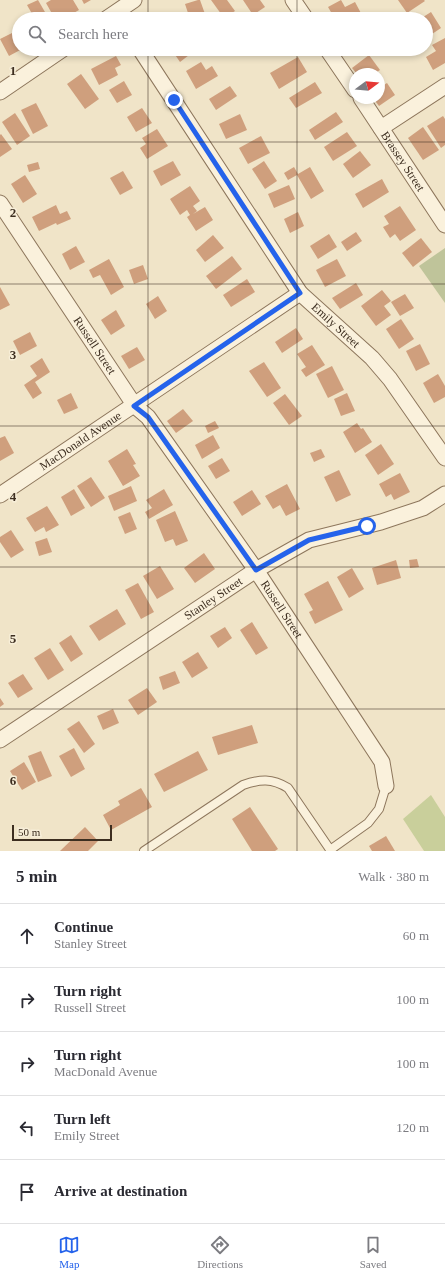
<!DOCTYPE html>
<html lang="en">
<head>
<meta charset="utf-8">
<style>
  :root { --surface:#fff; --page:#f2f2f3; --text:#2b2b33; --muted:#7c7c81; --line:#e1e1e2; --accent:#2563eb }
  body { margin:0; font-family:Georgia,serif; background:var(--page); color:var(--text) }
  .compass { position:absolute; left:349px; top:68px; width:36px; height:36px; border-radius:50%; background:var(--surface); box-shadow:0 2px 6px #0003; rotate:74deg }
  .scale { position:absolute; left:12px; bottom:10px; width:100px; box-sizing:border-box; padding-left:4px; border:2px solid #3d2e20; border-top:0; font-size:11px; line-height:14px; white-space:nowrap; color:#3d2e20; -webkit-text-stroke:3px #f7eed8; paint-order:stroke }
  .stop { position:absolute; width:12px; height:12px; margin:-9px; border:3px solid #2563eb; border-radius:50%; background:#fff }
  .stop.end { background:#2563eb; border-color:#fff; box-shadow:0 1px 4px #0008 }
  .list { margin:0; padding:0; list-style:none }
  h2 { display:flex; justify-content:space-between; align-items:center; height:52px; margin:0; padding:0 16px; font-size:17px }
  h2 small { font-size:13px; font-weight:400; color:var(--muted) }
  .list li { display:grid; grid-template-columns:26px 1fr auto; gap:12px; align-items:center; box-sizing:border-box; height:64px; padding:0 16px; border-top:1px solid var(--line) }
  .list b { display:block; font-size:15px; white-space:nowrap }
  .list p { margin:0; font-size:13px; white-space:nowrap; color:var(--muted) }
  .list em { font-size:13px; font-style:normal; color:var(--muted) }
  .icon { flex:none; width:22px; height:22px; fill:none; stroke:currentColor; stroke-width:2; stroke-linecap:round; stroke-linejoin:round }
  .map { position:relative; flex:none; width:445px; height:851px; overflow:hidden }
  .search { position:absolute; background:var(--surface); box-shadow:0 2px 6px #0003; left:12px; right:12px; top:12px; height:44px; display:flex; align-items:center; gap:10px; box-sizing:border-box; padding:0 14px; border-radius:22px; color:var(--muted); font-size:15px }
  .sheet { height:372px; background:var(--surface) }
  nav { display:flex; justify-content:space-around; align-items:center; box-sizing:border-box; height:56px; border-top:1px solid var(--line); background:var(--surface); font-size:11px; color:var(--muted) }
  nav a { display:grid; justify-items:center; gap:2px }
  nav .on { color:var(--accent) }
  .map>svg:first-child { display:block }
  .green { fill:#c9cf9b }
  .cemetery { fill:#bfc49a }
  .building { fill:#cf9f7d }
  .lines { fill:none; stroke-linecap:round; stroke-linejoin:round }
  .lane-casing { stroke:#8d765c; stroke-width:10 }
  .street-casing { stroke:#8d765c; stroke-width:17 }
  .lane { stroke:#faf1dc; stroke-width:8 }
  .street { stroke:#faf1dc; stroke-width:15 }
  .route { stroke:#2563eb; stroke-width:5 }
  .grid { fill:none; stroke:#3d2e20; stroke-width:1; stroke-opacity:0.55 }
  .labels { text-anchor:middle; stroke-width:3; stroke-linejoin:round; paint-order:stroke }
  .street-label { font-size:12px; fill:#3d2e20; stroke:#f7eed8 }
  .grid-label { font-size:13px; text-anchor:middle; font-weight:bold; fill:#3d2e20; stroke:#f7eed8; stroke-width:3; stroke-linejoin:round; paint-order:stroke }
</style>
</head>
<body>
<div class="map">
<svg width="445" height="851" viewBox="0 0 445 851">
  <rect width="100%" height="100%" fill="#f0e4c8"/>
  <path class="green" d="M431,795L445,817V851H424L403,819Z"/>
  <path class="cemetery" d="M445,248V303L419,266Z"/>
  <g class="building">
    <path d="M38,0L49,19H35L27,5Z"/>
    <path d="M51,0H73L79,10L63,19H55L46,3Z"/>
    <path d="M82,0H91L84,4Z"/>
    <path d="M198,0H200L205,14L190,19L185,4Z"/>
    <path d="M211,0H227L235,11L224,18Z"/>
    <path d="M243,0H260L265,7L253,15Z"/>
    <path d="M341,0L345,7L355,2L363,17L360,19H335L328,7Z"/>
    <path d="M398,0H424L425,1L407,13Z"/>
    <path d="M431,12L441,28L426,38V19H420Z"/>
    <path d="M181,15L183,19H172Z"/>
    <path d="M14,32L19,42V49H22L9,56L0,39Z"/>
    <path d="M445,38V63L433,70L426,57L436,51L432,45Z"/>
    <path d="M171,49H190L193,52L180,62Z"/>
    <path d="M369,55L380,70L374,74H357L352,68Z"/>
    <path d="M116,56L121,65L115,68L118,75L99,85L91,69Z"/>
    <path d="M298,57L307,72L279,89L270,73Z"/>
    <path d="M201,62L206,70L212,66L218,76L196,89L186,71Z"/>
    <path d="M81,74L99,99L85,109L67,84Z"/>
    <path d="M124,81L132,95L117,103L109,90Z"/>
    <path d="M315,82L322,93L296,108L289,98Z"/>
    <path d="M387,83L395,95L379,106L373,98H379V88Z"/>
    <path d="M230,86L237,96L216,110L209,99Z"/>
    <path d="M36,103L48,126L33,134L21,110Z"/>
    <path d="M142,108L152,123L136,132L127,117Z"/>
    <path d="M336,112L343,122L315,140L309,130Z"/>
    <path d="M15,113L30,136L17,145L2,122Z"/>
    <path d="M240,114L247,130L226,139L219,124Z"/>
    <path d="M443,116L445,119V145L441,148L427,126Z"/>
    <path d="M423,127L439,150L423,160L408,138Z"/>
    <path d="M157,129L168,146L147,159L140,148L146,144L142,138Z"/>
    <path d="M347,132L357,146L333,161L324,147Z"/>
    <path d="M1,134L12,149L0,157V135Z"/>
    <path d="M261,136L270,153L248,164L239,148Z"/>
    <path d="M360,151L371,165L353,178L343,164Z"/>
    <path d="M173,161L181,175L161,186L153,171Z"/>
    <path d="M264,161L277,181L265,189L252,169Z"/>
    <path d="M38,162L40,169L29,172L27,165Z"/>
    <path d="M294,167L298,174L310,167L324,191L311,199L297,175L288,180L284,173Z"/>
    <path d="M123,171L133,188L120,195L110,178Z"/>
    <path d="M25,175L37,194L23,203L11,184Z"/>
    <path d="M382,179L389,192L363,208L355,194Z"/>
    <path d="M289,185L295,199L274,208L268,194Z"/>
    <path d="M190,186L200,201L193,206L197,211L193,214L205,207L213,220L196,231L187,217L190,215L187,210L180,215L170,199Z"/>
    <path d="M56,205L60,214L67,211L71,219L57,225L56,223L39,231L32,217Z"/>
    <path d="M400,206L416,230L400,241L395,234L390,238L383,227L389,224L384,216Z"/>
    <path d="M298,212L304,226L290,233L284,219Z"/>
    <path d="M356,232L362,241L347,251L341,242Z"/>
    <path d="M329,234L337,247L318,259L310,246Z"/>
    <path d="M213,235L224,248L205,262L196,250Z"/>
    <path d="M421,238L432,252L413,267L402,253Z"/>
    <path d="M76,246L85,262L70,270L62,254Z"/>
    <path d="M232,256L242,269L216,289L206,276Z"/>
    <path d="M109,259L124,287L111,295L100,275L93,278L89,270Z"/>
    <path d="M337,259L346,276L325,287L316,270Z"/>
    <path d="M143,265L148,279L134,284L129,270Z"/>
    <path d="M247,279L255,292L231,307L223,295Z"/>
    <path d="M356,283L363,295L340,309L332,298Z"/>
    <path d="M0,287L10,305L0,310Z"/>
    <path d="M382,290L391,301L384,306L391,315L376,326L361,306Z"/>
    <path d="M405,294L414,308L400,316L391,302Z"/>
    <path d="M158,296L167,311L155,319L146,304Z"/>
    <path d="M116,310L125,326L111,335L101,320Z"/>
    <path d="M401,319L414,339L399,349L386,329Z"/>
    <path d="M296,328L303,339L282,353L275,342Z"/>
    <path d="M30,332L37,346L20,355L13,341Z"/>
    <path d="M420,344L430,364L416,371L406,351Z"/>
    <path d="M312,345L325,365L306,377L301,370L306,367L297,354Z"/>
    <path d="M137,347L145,360L129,369L121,356Z"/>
    <path d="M42,358L50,372L35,382L42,393L33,399L24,385L37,376L30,366Z"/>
    <path d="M264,362L281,388L267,397L249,371Z"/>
    <path d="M332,366L344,390L328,398L316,374Z"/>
    <path d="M438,374L445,386V397L434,403L423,383Z"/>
    <path d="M71,393L78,408L64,414L57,400Z"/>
    <path d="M347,393L355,411L341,416L334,399Z"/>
    <path d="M285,394L302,416L289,425L273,403Z"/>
    <path d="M183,409L193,421L176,433L167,421Z"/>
    <path d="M215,421L219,428L208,433L205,426Z"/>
    <path d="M357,423L361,429L363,428L372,442L355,453L343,432Z"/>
    <path d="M213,435L220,448L202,459L195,445Z"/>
    <path d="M5,436L14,453L0,461V438Z"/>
    <path d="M381,444L394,464L378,475L365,455Z"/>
    <path d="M127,449L136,464L133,465L140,476L123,486L108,461Z"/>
    <path d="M321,449L325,457L314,462L310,453Z"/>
    <path d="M222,458L230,471L216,479L208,466Z"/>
    <path d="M339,470L351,495L336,502L324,477Z"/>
    <path d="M400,473L410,492L394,500L391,494L386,497L379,484Z"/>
    <path d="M91,477L105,498L91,507L77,486Z"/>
    <path d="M287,484L300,509L286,516L280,505L273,509L265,496Z"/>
    <path d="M131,486L137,501L114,511L108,496Z"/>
    <path d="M74,489L85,508L71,516L61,497Z"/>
    <path d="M164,489L173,505L149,519L145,512L152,508L146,500Z"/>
    <path d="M252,490L261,504L242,516L233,502Z"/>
    <path d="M47,506L59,525L46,532L44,527L35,532L26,518Z"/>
    <path d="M175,511L188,541L176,546L173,539L165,542L156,520Z"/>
    <path d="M130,512L137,529L125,534L118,517Z"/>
    <path d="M11,530L24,550L11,558L0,542V537Z"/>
    <path d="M47,538L52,552L39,556L35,542Z"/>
    <path d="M204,553L215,569L195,583L184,568Z"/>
    <path d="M417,559L419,567L410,568L409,560Z"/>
    <path d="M396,560L401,578L377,585L372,568Z"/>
    <path d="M160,566L174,589L157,599L143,576Z"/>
    <path d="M352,568L364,589L349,598L337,577Z"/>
    <path d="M328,581L343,610L315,624L309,612L313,610L304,594Z"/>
    <path d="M138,583L154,612L141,619L125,590Z"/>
    <path d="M117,609L126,624L99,641L89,626Z"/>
    <path d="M252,622L268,648L256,655L240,630Z"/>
    <path d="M225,627L232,638L218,648L210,636Z"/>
    <path d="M71,635L83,654L71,662L59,643Z"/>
    <path d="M50,648L64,670L48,680L34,658Z"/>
    <path d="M198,652L208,668L192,678L182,662Z"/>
    <path d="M175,671L180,683L163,690L159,677Z"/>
    <path d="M23,674L33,689L18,698L8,683Z"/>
    <path d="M147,688L157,702L138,715L128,700Z"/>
    <path d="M0,698L4,704L0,707Z"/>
    <path d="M113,709L119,723L103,730L97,716Z"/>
    <path d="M79,721L95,744L84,753L67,729Z"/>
    <path d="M252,725L258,743L218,755L212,737Z"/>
    <path d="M74,748L85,769L71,777L59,756Z"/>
    <path d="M41,751L52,776L38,782L28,756Z"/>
    <path d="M198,751L208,770L164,792L154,774Z"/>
    <path d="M24,762L36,782L22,790L10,771Z"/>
    <path d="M141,788L152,807L111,830L103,815L120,805L118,801Z"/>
    <path d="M250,807L278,849L275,851H252L232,819Z"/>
    <path d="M85,827L98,841L88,851H60Z"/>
    <path d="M386,836L395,851H372L369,846Z"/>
  </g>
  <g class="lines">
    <g class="lane-casing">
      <g id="lane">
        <path d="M330,850L368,823L379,809L386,786"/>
        <path d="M144,851L243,785C260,779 272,778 288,788L331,851"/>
      </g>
    </g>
    <g class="street-casing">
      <g id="street">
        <path d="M293,0L306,19"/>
        <path d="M106,19L134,0"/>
        <path id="s1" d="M140,49L300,293L372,358L390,379L445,458"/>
        <path d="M327,49L355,90"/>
        <path d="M0,92L63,49"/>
        <path id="s2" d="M361,98L445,225"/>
        <path d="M381,128L445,86"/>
        <path id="s3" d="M0,203L135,406L148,417L256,570L382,762L386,786"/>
        <path id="s4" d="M0,495L300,293"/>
        <path id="s5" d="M0,740L256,570L309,540L381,522L423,508L445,494"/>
      </g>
    </g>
    <use href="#lane" class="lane"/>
    <use href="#street" class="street"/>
  </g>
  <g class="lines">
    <path class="route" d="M174,100L300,293L134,406L148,417L256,570L309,540L367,526"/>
  </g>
  <path class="grid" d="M148,0V19M297,0V19M148,49V851M297,49V851M0,142H445M0,284H445M0,426H445M0,567H445M0,709H445"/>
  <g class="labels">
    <g class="street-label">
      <text dy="4" stroke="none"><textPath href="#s2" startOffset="76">Brassey Street</textPath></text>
      <text dy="4" stroke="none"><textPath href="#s1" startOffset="340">Emily Street</textPath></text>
      <text dy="4" stroke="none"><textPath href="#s3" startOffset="171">Russell Street</textPath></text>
      <text dy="4" stroke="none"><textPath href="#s4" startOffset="97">MacDonald Avenue</textPath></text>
      <text dy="4" stroke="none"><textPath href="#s5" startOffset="256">Stanley Street</textPath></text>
      <text dy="4" stroke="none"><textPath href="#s3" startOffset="495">Russell Street</textPath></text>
    </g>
  </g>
  <g class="grid-label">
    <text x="13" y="75">1</text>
    <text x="13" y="217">2</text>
    <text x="13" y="359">3</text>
    <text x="13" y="501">4</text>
    <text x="13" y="643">5</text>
    <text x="13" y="785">6</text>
  </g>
</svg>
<svg class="compass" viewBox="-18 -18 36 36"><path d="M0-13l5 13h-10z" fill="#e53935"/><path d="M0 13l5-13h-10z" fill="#7c7c81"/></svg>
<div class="scale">50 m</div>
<div class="stop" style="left:367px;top:526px"></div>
<div class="stop end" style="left:174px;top:100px"></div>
<div class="search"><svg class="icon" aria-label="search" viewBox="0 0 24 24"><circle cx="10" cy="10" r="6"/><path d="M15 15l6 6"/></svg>Search here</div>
</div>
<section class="sheet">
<h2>5 min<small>Walk · 380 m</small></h2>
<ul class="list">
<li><svg class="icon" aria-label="ahead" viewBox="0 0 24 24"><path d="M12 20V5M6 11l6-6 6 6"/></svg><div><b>Continue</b><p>Stanley Street</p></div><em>60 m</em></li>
<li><svg class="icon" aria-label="right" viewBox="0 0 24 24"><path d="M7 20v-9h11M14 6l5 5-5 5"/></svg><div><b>Turn right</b><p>Russell Street</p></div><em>100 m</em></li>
<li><svg class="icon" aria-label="right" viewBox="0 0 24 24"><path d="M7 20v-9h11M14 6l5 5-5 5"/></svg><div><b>Turn right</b><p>MacDonald Avenue</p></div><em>100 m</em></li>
<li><svg class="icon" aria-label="left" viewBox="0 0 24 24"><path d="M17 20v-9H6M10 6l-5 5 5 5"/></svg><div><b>Turn left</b><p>Emily Street</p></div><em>120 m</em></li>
<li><svg class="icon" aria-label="arrive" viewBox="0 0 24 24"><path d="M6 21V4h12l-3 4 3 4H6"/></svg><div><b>Arrive at destination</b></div></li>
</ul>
</section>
<nav>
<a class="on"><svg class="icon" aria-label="map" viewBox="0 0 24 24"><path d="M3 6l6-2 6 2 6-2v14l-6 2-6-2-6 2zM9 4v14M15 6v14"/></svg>Map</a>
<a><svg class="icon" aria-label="directions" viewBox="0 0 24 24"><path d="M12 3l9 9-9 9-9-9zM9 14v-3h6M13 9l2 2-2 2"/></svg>Directions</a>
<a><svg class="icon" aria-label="saved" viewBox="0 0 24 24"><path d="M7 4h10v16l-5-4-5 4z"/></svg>Saved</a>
</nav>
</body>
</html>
